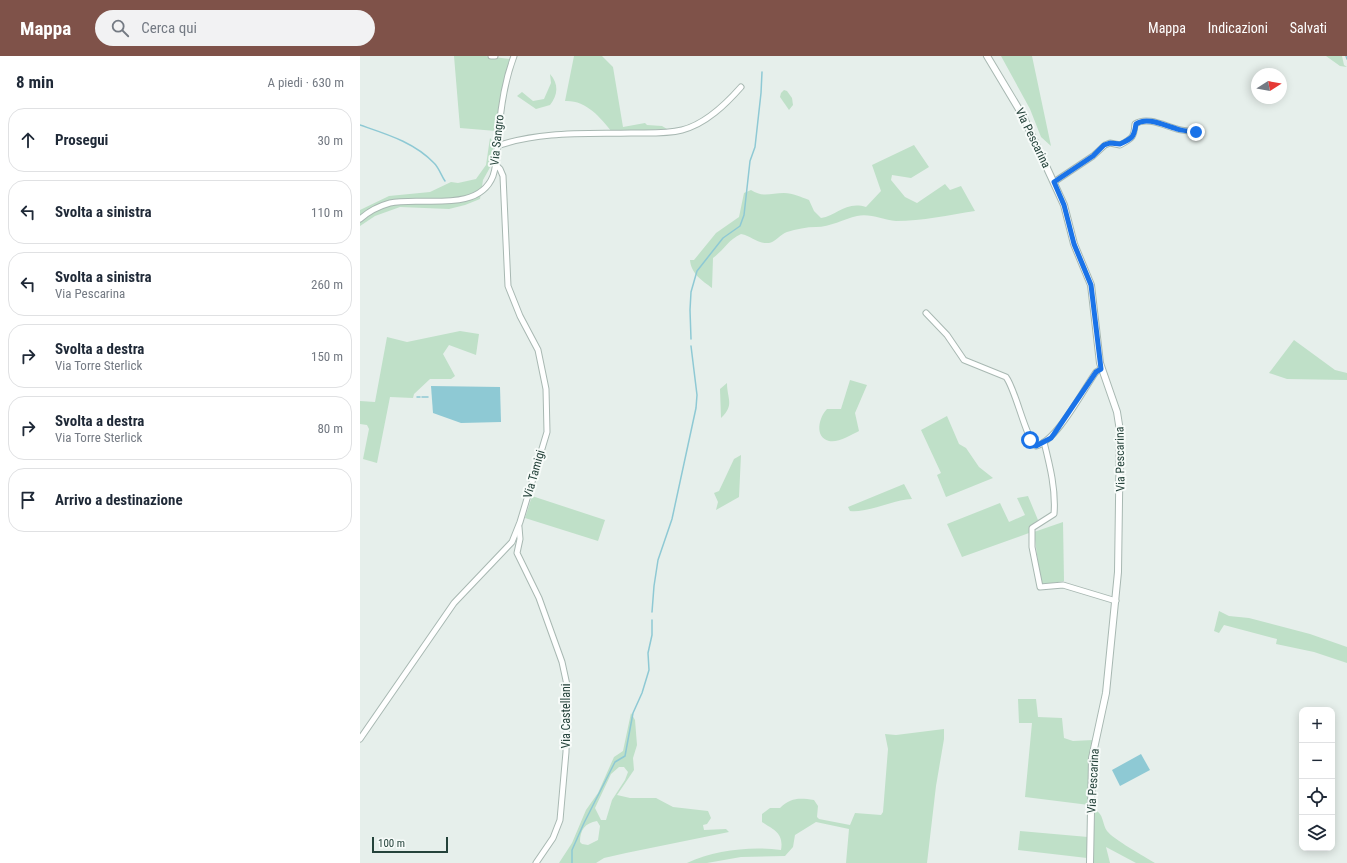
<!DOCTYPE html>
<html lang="it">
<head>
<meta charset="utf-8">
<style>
  :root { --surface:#fff; --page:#f2f2f3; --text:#1f2937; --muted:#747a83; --line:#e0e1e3; --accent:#7f5249 }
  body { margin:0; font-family:"Roboto Condensed",sans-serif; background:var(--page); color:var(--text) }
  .controls { position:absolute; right:12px; bottom:12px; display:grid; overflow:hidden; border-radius:8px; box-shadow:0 2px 10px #0003 }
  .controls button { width:36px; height:36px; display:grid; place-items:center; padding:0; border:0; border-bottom:1px solid var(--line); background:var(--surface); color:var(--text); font:20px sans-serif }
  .compass { position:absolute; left:891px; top:12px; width:36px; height:36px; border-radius:50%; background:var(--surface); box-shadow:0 2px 10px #0003; rotate:79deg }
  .scale { position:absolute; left:12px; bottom:10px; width:76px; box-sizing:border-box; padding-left:4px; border:2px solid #24423a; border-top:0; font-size:11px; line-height:14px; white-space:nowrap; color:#24423a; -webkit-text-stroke:3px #f7fbf9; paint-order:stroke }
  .stop { position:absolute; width:12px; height:12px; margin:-9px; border:3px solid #1a73e8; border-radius:50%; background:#fff }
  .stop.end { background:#1a73e8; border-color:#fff; box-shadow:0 1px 4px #0008 }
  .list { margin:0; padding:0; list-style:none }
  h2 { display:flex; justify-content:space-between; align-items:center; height:52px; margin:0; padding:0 16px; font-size:17px }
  h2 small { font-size:13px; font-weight:400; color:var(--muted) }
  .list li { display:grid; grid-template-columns:26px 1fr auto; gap:12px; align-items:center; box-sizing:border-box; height:64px; margin:0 8px 8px; padding:0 8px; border:1px solid var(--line); border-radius:16px }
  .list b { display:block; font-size:15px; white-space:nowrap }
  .list p { margin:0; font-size:13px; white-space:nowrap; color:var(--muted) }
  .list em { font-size:13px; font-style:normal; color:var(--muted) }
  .icon { flex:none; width:22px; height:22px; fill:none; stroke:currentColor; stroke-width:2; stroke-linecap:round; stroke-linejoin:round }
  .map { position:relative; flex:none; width:987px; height:807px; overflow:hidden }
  header { display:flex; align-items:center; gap:24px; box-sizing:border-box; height:56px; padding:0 20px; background:var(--accent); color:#fff }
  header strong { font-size:19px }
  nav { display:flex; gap:22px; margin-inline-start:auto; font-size:14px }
  .search { width:280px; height:36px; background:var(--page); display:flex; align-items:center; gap:10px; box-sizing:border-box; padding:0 14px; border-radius:22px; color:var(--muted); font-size:15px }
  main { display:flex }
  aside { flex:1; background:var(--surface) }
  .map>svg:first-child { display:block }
  .green { fill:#bfe0c8; fill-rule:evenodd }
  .water { fill:#8ec9d4 }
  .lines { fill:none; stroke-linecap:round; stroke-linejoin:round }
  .stream { stroke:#8ec9d4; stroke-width:1.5 }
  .minor-casing { stroke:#a8b8b2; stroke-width:7 }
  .tertiary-casing { stroke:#a8b8b2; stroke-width:8 }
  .minor { stroke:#fff; stroke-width:5 }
  .tertiary { stroke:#fff; stroke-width:6 }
  .route { stroke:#1a73e8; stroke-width:5 }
  .labels { text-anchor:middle; stroke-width:4; stroke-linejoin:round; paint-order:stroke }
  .street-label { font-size:12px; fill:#24423a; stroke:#f7fbf9 }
</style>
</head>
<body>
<header>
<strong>Mappa</strong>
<div class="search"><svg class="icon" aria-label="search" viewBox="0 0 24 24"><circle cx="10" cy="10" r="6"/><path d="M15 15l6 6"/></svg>Cerca qui</div>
<nav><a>Mappa</a><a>Indicazioni</a><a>Salvati</a></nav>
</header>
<main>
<aside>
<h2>8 min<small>A piedi · 630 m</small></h2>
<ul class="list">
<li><svg class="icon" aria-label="ahead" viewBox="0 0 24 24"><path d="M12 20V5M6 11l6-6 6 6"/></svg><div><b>Prosegui</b></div><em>30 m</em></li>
<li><svg class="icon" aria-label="left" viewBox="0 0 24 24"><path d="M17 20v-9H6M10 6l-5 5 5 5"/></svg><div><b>Svolta a sinistra</b></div><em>110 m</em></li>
<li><svg class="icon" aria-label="left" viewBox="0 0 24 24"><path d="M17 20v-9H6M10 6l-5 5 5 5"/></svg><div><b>Svolta a sinistra</b><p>Via Pescarina</p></div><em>260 m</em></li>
<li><svg class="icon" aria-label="right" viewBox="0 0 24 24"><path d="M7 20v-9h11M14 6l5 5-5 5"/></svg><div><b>Svolta a destra</b><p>Via Torre Sterlick</p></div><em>150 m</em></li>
<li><svg class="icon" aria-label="right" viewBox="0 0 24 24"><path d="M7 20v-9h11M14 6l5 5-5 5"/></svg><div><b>Svolta a destra</b><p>Via Torre Sterlick</p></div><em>80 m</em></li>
<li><svg class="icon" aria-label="arrive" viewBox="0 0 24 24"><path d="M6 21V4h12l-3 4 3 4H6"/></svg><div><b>Arrivo a destinazione</b></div></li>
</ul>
</aside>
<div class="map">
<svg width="987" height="807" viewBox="0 0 987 807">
  <rect width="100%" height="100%" fill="#e6efeb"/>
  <g class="green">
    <path d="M94,0H125L151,3L141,39L136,75L100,72Z"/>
    <path d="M214,0H242L253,11L263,71L285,67L287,69L302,70L307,73L252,76C240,61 226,44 205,45Z"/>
    <path d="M641,0H672L691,90L681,81L670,53Z"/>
    <path d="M966,0H982L984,9L987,11L980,10Z"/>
    <path d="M190,18C199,28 198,39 190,49L176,53L157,40L162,36L173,45L184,43L191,27Z"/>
    <path d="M424,34L427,35L432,42L433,49L429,54L420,41L421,37Z"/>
    <path d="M130,82L134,87L133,106L123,124L120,143L105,149L89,153L40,151L15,160L0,170V166L20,153L43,143C27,144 13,150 0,159V154L29,140L70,136L91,126L98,127L116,123L126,109Z"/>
    <path d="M554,89L569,111L551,122L532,119L531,124L545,141L557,147L585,128L590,134L601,130L615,155C589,159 562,165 536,165C523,164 510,157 497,160C484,163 470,171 456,171C447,171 436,173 427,176C421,178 414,187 409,187C397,188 392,180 381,178C368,184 364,194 353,202L352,232C343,225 331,218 330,204H334L356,177L379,161L384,137L391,134C403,142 411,137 424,137C433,137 441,141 449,144L454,155L461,162C477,160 485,145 506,151L521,135L512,109Z"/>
    <path d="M100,275L119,278L116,299L89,289L83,298L95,320L91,323H70L54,338L53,342L30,341L17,407L3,403L9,373L7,369L0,368V345L15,346L27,281L47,286Z"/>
    <path d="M934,284L975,314L987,317V324L927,323L909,317Z"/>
    <path d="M490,324L507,329L495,357L499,375C491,379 478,387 469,385C454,381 459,361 467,353H481Z"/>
    <path d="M367,327C367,343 375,349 361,362L360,333Z"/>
    <path d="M587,360L599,388L606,392L619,411L633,422L586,441L577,419L581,417L561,374Z"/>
    <path d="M381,399L379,441L356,454L358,446L354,437L359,435L374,403Z"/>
    <path d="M544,428L552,443C532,444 508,457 490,455L488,451Z"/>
    <path d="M172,440L245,464L238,485L165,462Z"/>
    <path d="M668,440L678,464L670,470L669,477L602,501L587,468L640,447L649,466L665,459L657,442Z"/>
    <path d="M703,466L704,525L681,529L674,476Z"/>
    <path d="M859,555L869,560L889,562L950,578L987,591V607L954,596L916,588L917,583L864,569L859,577L854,575Z"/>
    <path d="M658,643H676L678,661L702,662L704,682L713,685L733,684L728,708L729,749L665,741L672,667H659Z"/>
    <path d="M271,657L275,664L277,689L273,702L274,714L257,739L270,742H296L313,751L348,755L351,762L347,768L343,769L344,774L366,773L369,776L266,797L244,802L236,807H199L212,787L226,754L238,737L254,701L263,695ZM259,711H264L268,716L265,724L252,744L246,764H241L235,752L251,718ZM237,765L240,770L238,784L228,789L222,788L220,786C220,774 225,767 237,765Z"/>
    <path d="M584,673V683L576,730L567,807H486L489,773L456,766L435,779L433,791L425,800L381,801L347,807H327C355,794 391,790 421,794C424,777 414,774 402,766V758L410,752H420C431,741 440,742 454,744L458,750L457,761L459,763L490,769L495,757L521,759L523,756L528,693L525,678L536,679Z"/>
    <path d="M735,754C744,758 742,768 747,775C753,783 785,801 795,807H776L746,791L750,807H732Z"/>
    <path d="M660,775L728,781L727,802L658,794Z"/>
  </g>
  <g class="water">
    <path d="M71,330L140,331L141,366L101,367L73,357Z"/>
    <path d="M781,698L790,714L760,730L752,714Z"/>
  </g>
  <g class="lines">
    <g class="stream">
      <path d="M986,0L987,3"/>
      <path d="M0,69C26,78 54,86 74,107C79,112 81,119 85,125"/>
      <path d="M331,283L330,254L331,236L337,215L363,182L380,170L384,159L390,105L395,91L401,37L402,16"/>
      <path d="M57,341H60"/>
      <path d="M62,341H68"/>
      <path d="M292,556L294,530L298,504L312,463L336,352L337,339L331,290"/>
      <path d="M212,807V794L224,767L255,706L265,700L273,657L282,637L289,614L288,597L292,579V564"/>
    </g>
    <g class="minor-casing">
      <g id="minor">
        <path d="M131,0H135"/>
        <path d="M137,90C181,75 225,78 271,77C288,77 306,78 322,74C346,68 366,48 381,31"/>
        <path d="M694,126L733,100L745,89L750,87L760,89C773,82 774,81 775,68C787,60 805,70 817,73C823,75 830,75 836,76"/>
        <path d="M0,163C8,156 19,150 30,147C60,140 118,158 133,120C138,105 137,89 139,74C141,49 145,24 154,0"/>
        <path d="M566,257L587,279L604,304L646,321C656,334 666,384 676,390C697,385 723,334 736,316L741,313"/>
        <path d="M684,386C690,410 696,434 694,458L672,472V491L680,531L703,529L756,545"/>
        <path d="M159,471L160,483L157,497L179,542L202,606L207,629L206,696L200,764L193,782L176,807"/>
        <path d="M0,683L94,547L152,486L160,466L187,376L186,333L178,294L160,260L148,230L143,120L140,113L136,109"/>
      </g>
    </g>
    <g class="tertiary-casing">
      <path id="tertiary" d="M627,0L663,60L704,149L714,188L731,229L740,307L757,356L760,375L758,516L746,637L732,702L730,807"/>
    </g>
    <use href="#minor" class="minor"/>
    <use href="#tertiary" class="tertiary"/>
  </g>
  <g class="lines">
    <path class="route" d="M670,384L676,390L691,382L694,378L736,316L741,313L731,229L714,188L704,149L694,126L733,100L744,89L750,87L760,88C773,82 774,81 776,68C787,60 805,70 817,73C823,75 830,75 836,76"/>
  </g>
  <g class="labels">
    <g class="street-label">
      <text transform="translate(673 82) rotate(64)" y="4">Via Pescarina</text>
      <text transform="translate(137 84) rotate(-84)" y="4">Via Sangro</text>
      <text transform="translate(760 403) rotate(-91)" y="4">Via Pescarina</text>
      <text transform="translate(174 418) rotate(-74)" y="4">Via Tamigi</text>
      <text transform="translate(206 660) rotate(-90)" y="4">Via Castellani</text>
      <text transform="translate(733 725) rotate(-87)" y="4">Via Pescarina</text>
    </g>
  </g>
</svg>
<div class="controls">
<button>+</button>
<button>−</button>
<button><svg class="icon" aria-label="locate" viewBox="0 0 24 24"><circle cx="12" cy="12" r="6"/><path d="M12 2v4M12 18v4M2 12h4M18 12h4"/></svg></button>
<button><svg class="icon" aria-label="layers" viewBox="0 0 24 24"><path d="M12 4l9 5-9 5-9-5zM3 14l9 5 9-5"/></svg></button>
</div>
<svg class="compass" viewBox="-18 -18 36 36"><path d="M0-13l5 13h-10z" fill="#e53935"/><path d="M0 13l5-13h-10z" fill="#747a83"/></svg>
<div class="scale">100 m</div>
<div class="stop" style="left:670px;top:384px"></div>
<div class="stop end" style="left:836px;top:76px"></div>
</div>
</main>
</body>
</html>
